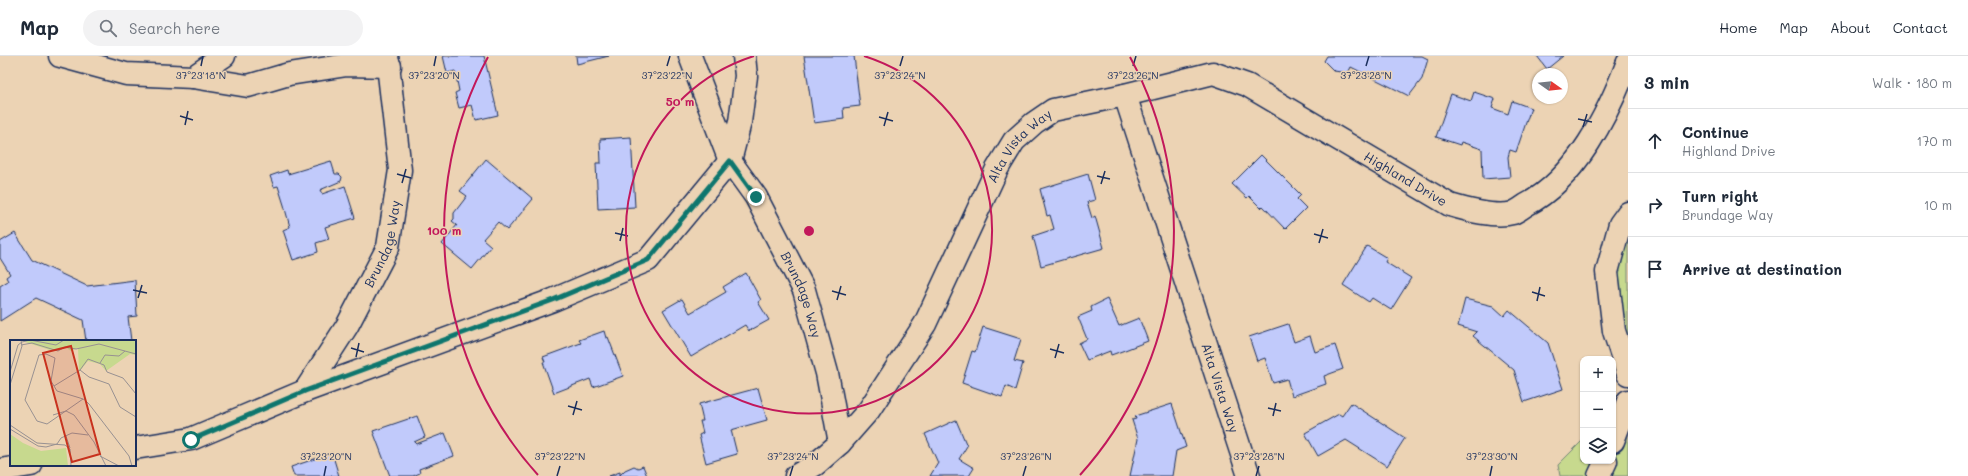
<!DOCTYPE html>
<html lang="en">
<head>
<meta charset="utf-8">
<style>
  :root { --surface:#fff; --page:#f2f2f3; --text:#1f2937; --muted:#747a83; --line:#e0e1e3 }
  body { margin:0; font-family:Mali,sans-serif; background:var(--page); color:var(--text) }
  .controls { position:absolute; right:12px; bottom:12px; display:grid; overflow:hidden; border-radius:8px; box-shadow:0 1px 3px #0004 }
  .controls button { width:36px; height:36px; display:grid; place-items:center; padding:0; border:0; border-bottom:1px solid var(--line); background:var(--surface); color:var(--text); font:20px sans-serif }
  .compass { position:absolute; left:1532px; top:12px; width:36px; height:36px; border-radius:50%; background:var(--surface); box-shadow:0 1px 3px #0004; rotate:105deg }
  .stop { position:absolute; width:12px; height:12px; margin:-9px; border:3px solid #0f766e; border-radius:50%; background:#fff }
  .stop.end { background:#0f766e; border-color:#fff; box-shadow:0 1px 4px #0008 }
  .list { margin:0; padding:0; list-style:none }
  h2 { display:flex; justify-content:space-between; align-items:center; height:52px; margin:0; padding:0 16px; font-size:17px }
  h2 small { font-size:13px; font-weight:400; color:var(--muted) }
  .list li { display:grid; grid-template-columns:26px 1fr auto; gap:12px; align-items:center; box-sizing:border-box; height:64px; padding:0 16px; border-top:1px solid var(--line) }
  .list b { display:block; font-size:15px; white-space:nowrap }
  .list p { margin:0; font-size:13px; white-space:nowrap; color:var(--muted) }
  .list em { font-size:13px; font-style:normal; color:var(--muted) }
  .icon { flex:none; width:22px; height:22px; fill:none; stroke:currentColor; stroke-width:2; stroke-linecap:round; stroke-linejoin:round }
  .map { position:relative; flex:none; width:1628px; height:420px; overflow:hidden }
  header { display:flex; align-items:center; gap:24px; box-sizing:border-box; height:56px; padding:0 20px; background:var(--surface); border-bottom:1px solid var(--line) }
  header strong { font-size:19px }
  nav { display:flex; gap:22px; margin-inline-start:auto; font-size:14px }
  .search { width:280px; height:36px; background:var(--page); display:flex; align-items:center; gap:10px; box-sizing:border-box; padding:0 14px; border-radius:22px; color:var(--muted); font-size:15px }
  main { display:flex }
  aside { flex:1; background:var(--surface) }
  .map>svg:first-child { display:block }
  .green { fill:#c7d98e; stroke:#718476 }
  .building { fill:#c1cafb; stroke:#1b2f5e }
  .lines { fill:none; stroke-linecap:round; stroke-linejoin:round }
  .minor-casing { stroke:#1b2f5e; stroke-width:25 }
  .minor { stroke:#ecd3b4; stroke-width:22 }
  .route { stroke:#0f766e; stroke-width:5 }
  .ticks { fill:none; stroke:#1b2f5e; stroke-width:1.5 }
  .ring { fill:none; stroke:#c2185b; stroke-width:2 }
  .labels { text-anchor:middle; stroke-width:3; stroke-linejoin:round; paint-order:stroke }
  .street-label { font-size:13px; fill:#1b2f5e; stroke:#ecd3b4 }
  .inset-road { fill:none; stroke:#989192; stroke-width:1 }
  .view { fill:#c8321e; fill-opacity:0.15; stroke:#c8321e; stroke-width:2 }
  .inset-edge { fill:none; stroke:#1b2f5e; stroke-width:2 }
  .ticks-label { font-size:10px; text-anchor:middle; fill:#1b2f5e; stroke:#ecd3b4; stroke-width:3; stroke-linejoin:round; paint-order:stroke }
  .centre { fill:#c2185b; stroke:#ecd3b4; stroke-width:2 }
  .ring-label { font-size:12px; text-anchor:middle; font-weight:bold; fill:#c2185b; stroke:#ecd3b4; stroke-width:3; stroke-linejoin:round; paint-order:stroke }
</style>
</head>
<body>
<header>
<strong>Map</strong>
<div class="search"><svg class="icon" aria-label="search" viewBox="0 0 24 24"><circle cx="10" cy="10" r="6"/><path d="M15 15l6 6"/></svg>Search here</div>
<nav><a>Home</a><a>Map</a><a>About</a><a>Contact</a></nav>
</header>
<main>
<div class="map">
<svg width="1628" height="420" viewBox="0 0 1628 420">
  <rect width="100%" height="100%" fill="#ecd3b4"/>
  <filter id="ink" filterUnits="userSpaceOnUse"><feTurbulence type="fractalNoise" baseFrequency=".025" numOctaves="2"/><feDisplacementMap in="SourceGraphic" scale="8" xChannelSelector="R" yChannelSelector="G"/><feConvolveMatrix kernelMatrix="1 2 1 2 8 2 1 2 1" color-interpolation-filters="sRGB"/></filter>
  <g filter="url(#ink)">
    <g class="green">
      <path d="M1628,154V331L1601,218Z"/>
      <path d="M1628,339V420H1560L1558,409L1583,384V405H1613V354Z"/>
    </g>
    <g class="building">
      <path d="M443,0H484L498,59L476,64L472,49L459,52L455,37L459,35L455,15L447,17Z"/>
      <path d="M576,0H609L577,8Z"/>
      <path d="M804,0H854L860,50L843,52L844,63L814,67Z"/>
      <path d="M1327,0H1422L1428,3L1422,23L1409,40L1351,11L1348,17L1334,15L1324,5Z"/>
      <path d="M1537,0H1563L1547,13Z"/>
      <path d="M1474,36L1495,43L1492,52L1508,58L1512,45L1531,52L1516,96L1510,94L1508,101L1510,121L1483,123L1482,93L1461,86L1460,89L1436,81L1451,38L1471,45Z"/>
      <path d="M631,81L635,151L598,153L596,107H601L600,83Z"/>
      <path d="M1261,99L1301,139L1297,143L1306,152L1285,173L1263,150L1261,152L1249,140L1247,142L1232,128Z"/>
      <path d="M486,103L533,143L507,174L498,166L483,183L491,190L472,213L442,188L457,169L452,165L454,163V157L467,140L460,135Z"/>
      <path d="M331,105L335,118H339L342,121L341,125L320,134L322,138L345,130L355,162L325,171L329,183L316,187L318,196L293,204L283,174L290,171L284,149L278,130L274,131L270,120L287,114L288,118Z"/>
      <path d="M1088,118L1095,144L1087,146L1092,162L1095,160L1104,192L1041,210L1033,180L1054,173L1050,159L1047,160L1040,133Z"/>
      <path d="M15,177L32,204L87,230L135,224L137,260L128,261L131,285H86L83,264L36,242L0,265V230L8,225L6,221L10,218L0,202V186Z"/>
      <path d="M1367,190L1387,202L1385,206L1411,222L1391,254L1372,242L1369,246L1343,229Z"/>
      <path d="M746,217L761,244L758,246L769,264L749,275L745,269L691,301L663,254L682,243L690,257L726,236L723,231Z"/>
      <path d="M1107,243L1119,270L1139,262L1148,285L1125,294L1111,299L1110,295L1087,304L1079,287L1087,283L1078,261L1092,255L1091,251Z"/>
      <path d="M1465,243L1493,250L1504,260L1509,254L1548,287L1563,333L1524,346L1514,314L1473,280L1477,276L1458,270Z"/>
      <path d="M1288,268L1294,286L1310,280L1315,296L1335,289L1343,313L1324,320L1326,328L1292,340L1287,323L1273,327L1265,302L1257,305L1249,281Z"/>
      <path d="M983,271L1021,283L1014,305L1023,307L1015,334L1006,330L1002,341L962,327L972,295L975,296Z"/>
      <path d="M604,275L606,282L608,281L623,320L593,331L590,323L554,337L543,306H545L543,301L581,287L579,284Z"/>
      <path d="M758,332L767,364L731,374L737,398L706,407L699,379L703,377L700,365H703L699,348Z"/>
      <path d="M1351,347L1405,382L1387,410L1346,384L1318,400L1305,377L1339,358L1342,360Z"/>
      <path d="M1172,348L1186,391L1176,395L1172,420H1130L1138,383L1132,364L1136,363L1135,360Z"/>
      <path d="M417,360L425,381L414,386L416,388L445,377L454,400L419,413L420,417L413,420H390L373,375Z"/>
      <path d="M956,364L967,390L959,403L974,412L969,420H930L938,407L925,378Z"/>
      <path d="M332,397L339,420H294L291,411Z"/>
      <path d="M634,410L638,412L643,410L647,420H609L620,416V419L625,414Z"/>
    </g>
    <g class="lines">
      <g class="minor-casing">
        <g id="minor">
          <path d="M60,0L126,18L193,21L224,0"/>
          <path id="s1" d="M690,0L730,105L756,141L804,234L827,317L840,387"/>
          <path d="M193,21L248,30L289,18L347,9L390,10"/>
          <path id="s2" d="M1125,39L1249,420"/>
          <path d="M1628,157L1620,168L1607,216L1614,275L1628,318"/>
          <path id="s3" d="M305,335L347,270L388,191L400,114L387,0"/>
          <path d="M1613,385L1628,345"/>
          <path d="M135,392L191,383L305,335L553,244L648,204L730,105L740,66L746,20L744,0"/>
          <path d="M0,414L31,409"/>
          <path id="s4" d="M796,420L816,408L840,387L869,354L925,268L997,113L1014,85L1034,67L1053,54L1125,39L1213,17L1247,29L1450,149C1467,154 1495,162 1513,157C1517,155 1522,152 1526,149C1577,122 1608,58 1628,6"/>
          <path d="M1599,420L1606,405"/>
        </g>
      </g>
      <use href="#minor" class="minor"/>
    </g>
  </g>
  <g class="lines" filter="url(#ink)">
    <path class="route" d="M191,384L305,335L553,244L648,204L730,105L756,141"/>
  </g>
  <path class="ticks" d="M201,10L203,0M434,10L436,0M667,10L670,0M900,10L903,0M1133,10L1136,0M1366,10L1369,0M180,60L193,64M879,61L893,65M1578,63L1592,66M185,69L188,55M884,70L888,56M1583,71L1587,58M397,118L411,122M1097,120L1110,123M402,127L406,113M1101,128L1105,115M615,177L628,180M1314,178L1328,182M620,185L623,172M1319,187L1323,173M133,234L147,237M832,235L846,239M1532,236L1545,240M138,242L142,229M837,244L841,230M1537,245L1540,231M351,292L364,296M1050,293L1064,297M356,301L359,287M1055,302L1059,288M568,350L582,354M1268,352L1281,355M573,359L577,345M1273,360L1276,347M324,420L326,410M557,420L560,410M790,420L793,410M1023,420L1026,410M1256,420L1259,410M1490,420L1492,410"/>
  <g class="ring">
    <path d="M864 0A183 183 0 1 1 754 0"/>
    <path d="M538 419A365 365 0 0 1 488 1M1130 1A365 365 0 0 1 1080 419"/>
  </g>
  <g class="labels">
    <g class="street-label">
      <text dy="5" stroke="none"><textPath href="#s4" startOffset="405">Alta Vista Way</textPath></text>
      <text dy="5" stroke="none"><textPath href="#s4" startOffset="840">Highland Drive</textPath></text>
      <text dy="5" stroke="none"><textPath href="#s3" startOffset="168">Brundage Way</textPath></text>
      <text dy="5" stroke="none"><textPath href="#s1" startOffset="265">Brundage Way</textPath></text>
      <text dy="5" stroke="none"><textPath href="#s2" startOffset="308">Alta Vista Way</textPath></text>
    </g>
  </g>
  <g transform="translate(10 284)">
    <rect width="126" height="126" fill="#ecd3b4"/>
    <path d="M9,0H126V15L120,14L96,31L90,24L78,21L69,32L68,8L61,11L55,7L43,11ZM0,94L13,103L31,111L56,108L58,126H0Z" fill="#c7d98e"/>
    <path class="inset-road" d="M11,5L22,3L48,11L55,7L66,9L89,4L126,14M90,23L95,15L109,16L115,11M70,30L79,37L99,44L110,67L126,77M0,32L8,5L12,2L20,0L46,5L54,0M0,45L12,6L11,0M44,46L70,30L78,19L94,25L97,32L113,38L126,54M73,59L37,84L27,81L15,60L29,15L36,14L45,18L41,41L47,51L70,58L73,59L75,60L79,64L119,116L122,126M43,75L56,71L64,75L84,102L96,126M0,85L27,103L55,105L60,109L61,126M0,89L28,106L36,107L47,104M56,96L60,108M47,104L51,98L62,93L78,95M90,116L109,126"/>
    <path class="view" d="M61,6L90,114L62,122L33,13Z"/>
    <rect width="126" height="126" class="inset-edge"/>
  </g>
  <g class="ticks-label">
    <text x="201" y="23">37°23'18"N</text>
    <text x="434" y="23">37°23'20"N</text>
    <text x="667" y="23">37°23'22"N</text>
    <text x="900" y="23">37°23'24"N</text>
    <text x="1133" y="23">37°23'26"N</text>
    <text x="1366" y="23">37°23'28"N</text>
    <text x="326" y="404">37°23'20"N</text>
    <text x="560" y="404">37°23'22"N</text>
    <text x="793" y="404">37°23'24"N</text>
    <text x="1026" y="404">37°23'26"N</text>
    <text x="1259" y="404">37°23'28"N</text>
    <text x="1492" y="404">37°23'30"N</text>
  </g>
  <circle cx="809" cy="175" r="6" class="centre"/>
  <g class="ring-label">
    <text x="680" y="50">50 m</text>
    <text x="444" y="179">100 m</text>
  </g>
</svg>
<div class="controls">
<button>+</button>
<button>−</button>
<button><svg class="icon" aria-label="layers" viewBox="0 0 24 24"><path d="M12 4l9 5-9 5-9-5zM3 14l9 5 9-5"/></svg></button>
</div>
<svg class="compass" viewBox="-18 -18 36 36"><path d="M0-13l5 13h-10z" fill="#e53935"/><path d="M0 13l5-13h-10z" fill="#747a83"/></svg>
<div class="stop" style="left:191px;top:384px"></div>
<div class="stop end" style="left:756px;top:141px"></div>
</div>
<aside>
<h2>3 min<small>Walk · 180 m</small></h2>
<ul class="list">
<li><svg class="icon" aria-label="ahead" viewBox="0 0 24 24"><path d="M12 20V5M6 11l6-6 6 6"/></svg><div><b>Continue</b><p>Highland Drive</p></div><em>170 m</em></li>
<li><svg class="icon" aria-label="right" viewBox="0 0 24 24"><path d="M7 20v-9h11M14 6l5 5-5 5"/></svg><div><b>Turn right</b><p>Brundage Way</p></div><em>10 m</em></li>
<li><svg class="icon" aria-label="arrive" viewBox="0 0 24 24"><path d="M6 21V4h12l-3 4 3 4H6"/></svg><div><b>Arrive at destination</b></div></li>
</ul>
</aside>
</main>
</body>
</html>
